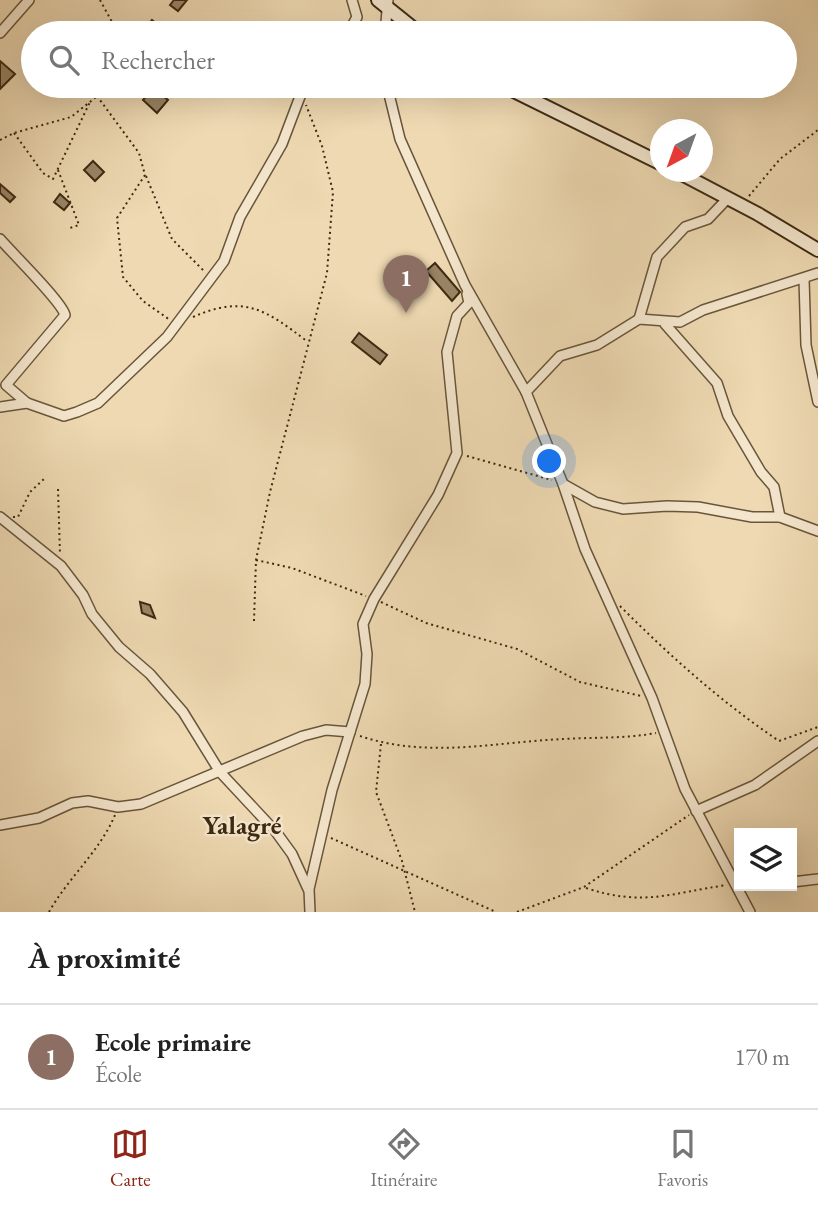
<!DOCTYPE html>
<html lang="fr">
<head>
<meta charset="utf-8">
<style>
  :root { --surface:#fff; --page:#f2f2f2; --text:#222; --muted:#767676; --line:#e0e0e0; --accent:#8f2418 }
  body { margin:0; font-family:"EB Garamond",serif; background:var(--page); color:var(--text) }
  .controls { position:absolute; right:21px; bottom:21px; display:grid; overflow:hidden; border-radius:0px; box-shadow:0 7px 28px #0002 }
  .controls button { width:63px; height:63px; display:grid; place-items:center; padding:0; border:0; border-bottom:2px solid var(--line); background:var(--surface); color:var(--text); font:35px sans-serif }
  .compass { position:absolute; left:650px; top:119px; width:63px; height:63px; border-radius:50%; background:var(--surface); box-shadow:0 7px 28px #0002; rotate:221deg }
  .you { position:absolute; left:550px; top:462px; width:24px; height:24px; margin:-18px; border:5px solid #fff; border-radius:50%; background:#1a73e8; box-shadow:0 0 0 10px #1a73e833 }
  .badge { display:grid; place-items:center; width:46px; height:46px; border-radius:50%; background:var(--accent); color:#fff; font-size:23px; font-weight:700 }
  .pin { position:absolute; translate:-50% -58px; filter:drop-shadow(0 2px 4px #0008) }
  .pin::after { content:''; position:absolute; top:37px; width:24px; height:21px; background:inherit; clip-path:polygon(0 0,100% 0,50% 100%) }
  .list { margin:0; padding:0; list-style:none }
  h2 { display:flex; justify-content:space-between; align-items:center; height:91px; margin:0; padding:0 28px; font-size:30px }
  h2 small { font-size:23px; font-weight:400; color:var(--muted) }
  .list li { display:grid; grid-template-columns:46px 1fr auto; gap:21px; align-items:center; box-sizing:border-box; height:105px; padding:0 28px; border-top:2px solid var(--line) }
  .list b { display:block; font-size:26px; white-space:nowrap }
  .list p { margin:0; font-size:23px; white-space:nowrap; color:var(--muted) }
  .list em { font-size:23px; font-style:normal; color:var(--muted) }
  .icon { flex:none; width:38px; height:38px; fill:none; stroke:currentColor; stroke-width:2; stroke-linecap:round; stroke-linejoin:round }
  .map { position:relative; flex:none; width:818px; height:912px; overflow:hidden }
  .search { position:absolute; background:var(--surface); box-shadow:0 7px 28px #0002; left:21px; right:21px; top:21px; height:77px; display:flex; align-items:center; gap:18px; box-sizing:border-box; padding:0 24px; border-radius:38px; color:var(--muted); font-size:26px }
  .sheet { height:196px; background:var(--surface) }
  nav { display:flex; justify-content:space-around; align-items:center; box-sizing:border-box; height:98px; border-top:2px solid var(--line); background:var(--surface); font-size:19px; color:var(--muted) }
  nav a { display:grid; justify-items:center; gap:4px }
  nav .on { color:var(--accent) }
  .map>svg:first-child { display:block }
  .building { fill:#998565; stroke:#3d2a12; stroke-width:2 }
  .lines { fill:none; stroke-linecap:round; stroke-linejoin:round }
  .street-casing { stroke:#69563a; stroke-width:12 }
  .secondary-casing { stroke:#3d2a12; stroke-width:16 }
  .path { stroke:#3d2a12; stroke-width:2; stroke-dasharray:2 3.5; stroke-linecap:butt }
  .street { stroke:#f4e6cd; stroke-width:9 }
  .secondary { stroke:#f4e6cd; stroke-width:12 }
  .labels { text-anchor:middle; stroke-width:5; stroke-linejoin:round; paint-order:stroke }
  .quarter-label { font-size:26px; font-weight:bold; fill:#3d2a12; stroke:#f4e6cd }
</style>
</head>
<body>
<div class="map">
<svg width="818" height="912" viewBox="0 0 818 912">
  <rect width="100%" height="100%" fill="#eed9b2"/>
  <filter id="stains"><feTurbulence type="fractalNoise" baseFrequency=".00286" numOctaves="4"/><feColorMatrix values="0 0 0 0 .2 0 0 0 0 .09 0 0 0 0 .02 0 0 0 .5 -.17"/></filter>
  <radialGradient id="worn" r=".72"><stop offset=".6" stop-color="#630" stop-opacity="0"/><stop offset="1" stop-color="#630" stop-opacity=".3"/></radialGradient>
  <g class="building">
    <path d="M174,0H187L178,11L170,5Z"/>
    <path d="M152,20L163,29L166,33H148L144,30Z"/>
    <path d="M0,61L15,74L0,89Z"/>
    <path d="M153,88L168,100L157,113L143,100Z"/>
    <path d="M93,161L104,172L95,181L84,170Z"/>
    <path d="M0,184L15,197L10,202L0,193Z"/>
    <path d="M60,194L70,203L64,210L54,202Z"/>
    <path d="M435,263L460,292L452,301L426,271Z"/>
    <path d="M359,333L387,355L380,364L352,342Z"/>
    <path d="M140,602L150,605L155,618L142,613Z"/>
  </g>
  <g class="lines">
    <g class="street-casing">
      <g id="street">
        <path d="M0,33L29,0"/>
        <path d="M348,33L357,17L352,0"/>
        <path d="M385,33L388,0"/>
        <path d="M387,86L400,139L465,285L526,392L563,484L585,549L652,698L685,789L750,912"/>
        <path d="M0,239C13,254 62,302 65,315L6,385L27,403"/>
        <path d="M804,279L806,345L818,402"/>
        <path d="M639,319L657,257L685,227L708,219L728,198"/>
        <path d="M665,324L717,383L728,416L761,472L774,487L780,517"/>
        <path d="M526,392L560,356L597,345L639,319L680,322L703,310L818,273"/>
        <path d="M0,407L27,403L64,416L77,412L98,403L167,337L224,261L240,217L282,144L304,86"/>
        <path d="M563,484L595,502L623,509L667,506L698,507L752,517H780L818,531"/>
        <path d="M0,517L61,566L83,595L92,614L119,647L150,674L183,712L220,772L276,832L292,854L308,889"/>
        <path d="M696,811L755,785L818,741"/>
        <path d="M0,825L39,818L72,803L88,801L118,807L141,804L303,736L326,730L350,732"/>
        <path d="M792,882L818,879"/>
        <path d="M310,912L309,889L332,790L365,684L367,654L363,624L374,599L438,495L457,453L447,352L457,316L469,303L467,294"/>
      </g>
    </g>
    <g class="secondary-casing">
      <g id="secondary">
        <path d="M378,0L419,33"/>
        <path d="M504,86L660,163"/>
        <path d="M678,172L758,214L818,250"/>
      </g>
    </g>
    <g class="path">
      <path d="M100,0L118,33"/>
      <path d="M97,96L139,153L145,175L117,218L123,277L143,301L170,320"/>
      <path d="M14,133L43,173L53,179L90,102"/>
      <path d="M0,140L14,133L71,117L110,86"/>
      <path d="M58,170L79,225L70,228"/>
      <path d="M146,176L172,239L204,271"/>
      <path d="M749,196L780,159L818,130"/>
      <path d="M193,317C245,294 266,310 308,342"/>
      <path d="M467,456L552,480"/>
      <path d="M58,489L60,555"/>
      <path d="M13,517H18L30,492L44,479"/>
      <path d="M256,560L292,568L366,596"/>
      <path d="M381,602L426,623L517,649L580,682L641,696"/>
      <path d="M620,606C670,656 720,701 779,741L818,727"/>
      <path d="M254,621L256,560L270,492L327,273L333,192L322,146L306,105"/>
      <path d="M360,736C429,759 494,742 564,739C595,737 624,739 656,733"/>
      <path d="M381,744L376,792L402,861L415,912"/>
      <path d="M331,838L496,912"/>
      <path d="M586,888C643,907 671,893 727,885"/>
      <path d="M49,912C68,878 100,851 115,815"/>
      <path d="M517,912L584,887L689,815"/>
    </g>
    <use href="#street" class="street"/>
    <use href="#secondary" class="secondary"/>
  </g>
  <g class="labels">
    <g class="quarter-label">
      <text x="242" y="834">Yalagré</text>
    </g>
  </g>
  <rect width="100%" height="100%" filter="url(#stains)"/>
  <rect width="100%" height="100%" fill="url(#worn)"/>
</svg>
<div class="controls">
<button><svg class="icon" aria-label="layers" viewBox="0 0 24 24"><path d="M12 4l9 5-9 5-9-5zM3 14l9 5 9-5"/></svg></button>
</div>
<svg class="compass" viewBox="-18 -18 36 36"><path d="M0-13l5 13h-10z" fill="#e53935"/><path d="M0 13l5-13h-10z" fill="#767676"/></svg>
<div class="you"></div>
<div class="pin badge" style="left:406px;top:313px;background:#8d6e63">1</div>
<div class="search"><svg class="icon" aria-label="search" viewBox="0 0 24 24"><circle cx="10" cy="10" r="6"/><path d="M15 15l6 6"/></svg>Rechercher</div>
</div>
<section class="sheet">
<h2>À proximité<small></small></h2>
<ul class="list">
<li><span class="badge" style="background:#8d6e63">1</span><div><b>Ecole primaire</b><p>École</p></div><em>170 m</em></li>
</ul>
</section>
<nav>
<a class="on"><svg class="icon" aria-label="map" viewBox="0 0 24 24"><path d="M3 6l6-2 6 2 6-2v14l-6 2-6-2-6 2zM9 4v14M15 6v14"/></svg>Carte</a>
<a><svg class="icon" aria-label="directions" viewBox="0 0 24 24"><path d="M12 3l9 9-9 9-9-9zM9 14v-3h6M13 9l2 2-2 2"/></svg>Itinéraire</a>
<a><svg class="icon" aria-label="saved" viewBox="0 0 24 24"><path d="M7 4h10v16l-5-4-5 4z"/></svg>Favoris</a>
</nav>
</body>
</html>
